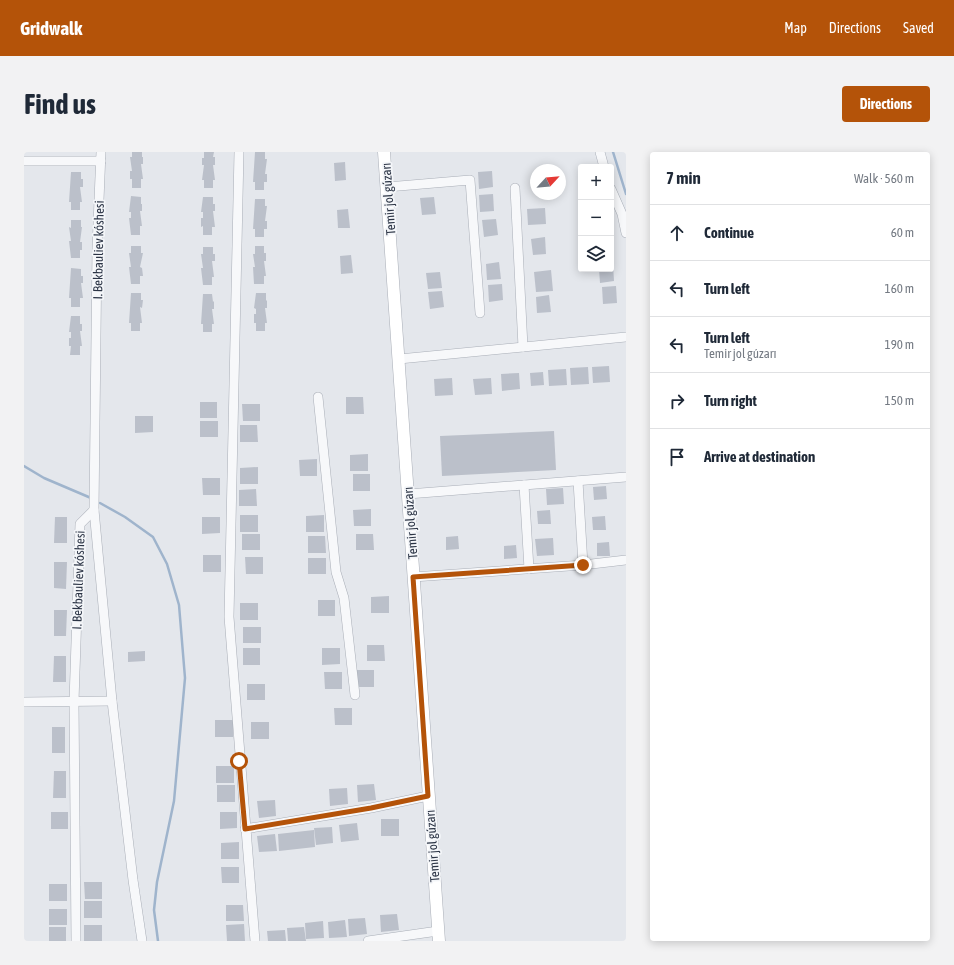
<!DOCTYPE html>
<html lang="en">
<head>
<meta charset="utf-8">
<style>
  :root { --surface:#fff; --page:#f2f2f3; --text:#1f2937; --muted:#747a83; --line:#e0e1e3; --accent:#b45309 }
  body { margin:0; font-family:"Asap Condensed",sans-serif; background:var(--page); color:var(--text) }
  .controls { position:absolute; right:12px; top:12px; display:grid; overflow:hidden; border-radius:4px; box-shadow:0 2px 10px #0003 }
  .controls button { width:36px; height:36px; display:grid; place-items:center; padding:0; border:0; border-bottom:1px solid var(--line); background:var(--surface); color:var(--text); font:20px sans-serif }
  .compass { position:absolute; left:506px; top:12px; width:36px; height:36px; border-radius:50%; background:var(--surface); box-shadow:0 2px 10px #0003; rotate:64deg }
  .stop { position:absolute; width:12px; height:12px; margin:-9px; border:3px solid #b45309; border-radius:50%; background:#fff }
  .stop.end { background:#b45309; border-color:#fff; box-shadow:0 1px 4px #0008 }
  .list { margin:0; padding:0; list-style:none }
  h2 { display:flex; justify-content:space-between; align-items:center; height:52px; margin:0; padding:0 16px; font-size:17px }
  h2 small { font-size:13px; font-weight:400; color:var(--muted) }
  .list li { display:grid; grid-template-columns:26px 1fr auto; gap:12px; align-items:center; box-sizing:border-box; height:56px; padding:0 16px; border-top:1px solid var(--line) }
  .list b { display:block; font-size:15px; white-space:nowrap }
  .list p { margin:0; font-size:13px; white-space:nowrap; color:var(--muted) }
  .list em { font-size:13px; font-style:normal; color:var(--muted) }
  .icon { flex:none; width:22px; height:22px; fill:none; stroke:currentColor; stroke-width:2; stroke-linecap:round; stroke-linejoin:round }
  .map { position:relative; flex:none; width:602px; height:789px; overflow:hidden; border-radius:4px }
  header { display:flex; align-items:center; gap:24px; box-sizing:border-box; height:56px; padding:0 20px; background:var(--accent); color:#fff }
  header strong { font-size:19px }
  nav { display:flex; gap:22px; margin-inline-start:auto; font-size:14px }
  .intro { display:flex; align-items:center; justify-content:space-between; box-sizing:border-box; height:96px; padding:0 24px }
  h1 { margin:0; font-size:28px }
  .button { padding:10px 18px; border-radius:4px; background:var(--accent); color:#fff; font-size:14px; font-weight:700 }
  main { display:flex; gap:24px; padding:0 24px }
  aside { flex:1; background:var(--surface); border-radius:4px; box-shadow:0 2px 10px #0003 }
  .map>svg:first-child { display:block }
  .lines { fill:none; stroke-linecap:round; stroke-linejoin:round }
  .stream { stroke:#9fb4cc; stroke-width:2.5 }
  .building { fill:#bbc0ca }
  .street-casing { stroke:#a9aeb7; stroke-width:10 }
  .secondary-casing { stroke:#a9aeb7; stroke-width:13 }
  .street { stroke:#f7f8fa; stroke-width:9 }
  .secondary { stroke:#fff; stroke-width:12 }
  .route { stroke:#b45309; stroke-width:5 }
  .labels { text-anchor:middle; stroke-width:3.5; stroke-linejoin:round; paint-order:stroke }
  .street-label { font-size:13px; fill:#2b3445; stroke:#f4f6f9 }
</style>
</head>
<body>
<header>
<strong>Gridwalk</strong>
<nav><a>Map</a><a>Directions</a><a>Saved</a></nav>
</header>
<div class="intro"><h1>Find us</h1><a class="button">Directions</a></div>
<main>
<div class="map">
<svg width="602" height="789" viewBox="0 0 602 789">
  <rect width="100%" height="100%" fill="#e4e7ec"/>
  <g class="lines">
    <g class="stream">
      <path d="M589,0L602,42"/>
      <path d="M0,314L20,326L67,346"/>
      <path d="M76,351L101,365L129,385L143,412L155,453L161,526L150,649L133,730L130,758L134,789"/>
    </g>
  </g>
  <g class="building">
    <path d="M108,0H118V5H119V12H117L119,27H117V36H108V27H106V19H108L106,5H108Z"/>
    <path d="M180,0H190L189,5H191V13H189L191,28H189V36H180V28H178L180,13H178V6H180Z"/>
    <path d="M231,0H241V7H243L241,22H243V30H240V38H231V30H229Z"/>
    <path d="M321,10L322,28L311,29L310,11Z"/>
    <path d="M468,19L469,35L455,37L454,20Z"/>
    <path d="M47,20H57V27H59V35H56L58,50H56V58H47V50H45Z"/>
    <path d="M469,42L470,59L456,60L455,43Z"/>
    <path d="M107,44L117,45V52H118V59H116L118,74H116V83H107L105,66H107V60H105Z"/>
    <path d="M179,45H189V52H191V59H189L191,75H188V83H179V74L177,75V66H179V60H177Z"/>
    <path d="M410,45L412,62L398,63L396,46Z"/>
    <path d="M231,47H241V54H243L241,69H243V77H240V85H231V77H229Z"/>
    <path d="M521,56L522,72L504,73L503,57Z"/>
    <path d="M324,57L326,76H314L313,58Z"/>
    <path d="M472,67L474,83L460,85L458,68Z"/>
    <path d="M47,68H57V75H58L56,90H58V98H56V106H47L45,89H47L45,75L47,76Z"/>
    <path d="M521,85L522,102L509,103L507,87Z"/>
    <path d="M107,94H117V101H119L116,115L118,116L119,124H116V132H107L105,115H107L105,101H107Z"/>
    <path d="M231,94H240V101H242V109H240L242,124H240V132H230L229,115H231L229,102H231Z"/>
    <path d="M179,95H189V102H191V109H188L190,125H188V133H179L177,116H179L177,102H179Z"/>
    <path d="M327,103L329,121L317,122L316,104Z"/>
    <path d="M475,110L477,127L463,128L462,112Z"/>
    <path d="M587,113H589L590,129L576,131L575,117H587Z"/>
    <path d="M47,116L57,117V124H59V131H57L59,146H56V155H47V146H45Z"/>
    <path d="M527,118L529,139L512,140L510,120Z"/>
    <path d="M416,120L418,136L404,137L402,121Z"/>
    <path d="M478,132L479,148L465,150L464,133Z"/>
    <path d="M592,134L593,151L579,152L578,135Z"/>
    <path d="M418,139L420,155L406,157L404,140Z"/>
    <path d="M107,141H117V148H119L118,156L116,155L118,171H116V179H107V171H105Z"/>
    <path d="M232,141H242V148L243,149V156H241L243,171H241V179H232V171H230V162H232V157L230,156Z"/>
    <path d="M179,142H188L189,150L190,149V157H188L190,172H188V180H179V172H177Z"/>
    <path d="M525,143L527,160L513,161L512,145Z"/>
    <path d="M47,164H56V172H58V179H56L58,194H56V203H46L47,194H45V186H47V180H45Z"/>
    <path d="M585,214L586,230L569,231L568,215Z"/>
    <path d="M564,215L565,232L547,233L546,216Z"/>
    <path d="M542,217L543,233L525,234L524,218Z"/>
    <path d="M519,220L520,233L507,234L506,221Z"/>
    <path d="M495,221L496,237L478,239L477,222Z"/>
    <path d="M428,226L429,243L411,244L410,227Z"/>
    <path d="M467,226L468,242L451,243L449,227Z"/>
    <path d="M322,245H339L340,262H322Z"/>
    <rect x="176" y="250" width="17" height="16"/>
    <path d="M218,252H236V269H219Z"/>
    <path d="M111,264H129V280L111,281Z"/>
    <rect x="176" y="269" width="18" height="16"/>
    <path d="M216,273H233L234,290H216Z"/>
    <path d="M530,279L532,318L418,324L416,284Z"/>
    <path d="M344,302V319H326V303Z"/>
    <path d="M293,307V324H276L275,308Z"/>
    <path d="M234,315V332H216V316Z"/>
    <rect x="329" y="322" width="17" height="17"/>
    <path d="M178,326H196V343H179Z"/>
    <path d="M582,334L583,347L570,348L569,335Z"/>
    <path d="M539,336L540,352L523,353L522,337Z"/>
    <path d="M232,337L233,354H215V338Z"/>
    <path d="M347,357V374H330L329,358Z"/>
    <path d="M526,358L527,372H514L513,359Z"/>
    <rect x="216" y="363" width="18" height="17"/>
    <path d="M300,363V380H282V364Z"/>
    <path d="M581,364L582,378H569L568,365Z"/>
    <path d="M31,365H43V391H30Z"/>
    <path d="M178,365H196V381L178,382Z"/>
    <rect x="218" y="382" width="18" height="16"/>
    <path d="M332,382H349L350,398H332Z"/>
    <path d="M284,384H301L302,401H284Z"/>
    <path d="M434,384L435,397L422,398V385Z"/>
    <path d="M529,386L530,403L513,404L511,387Z"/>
    <path d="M585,390L586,404H573V391Z"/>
    <path d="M492,393L493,406L480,407V394Z"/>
    <rect x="179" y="403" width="18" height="17"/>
    <path d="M221,405H239V422H222Z"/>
    <rect x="284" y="406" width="18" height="16"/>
    <path d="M30,410H43L42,437L30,436Z"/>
    <path d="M365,444V461H347V445Z"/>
    <rect x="294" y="448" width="17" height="16"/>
    <rect x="216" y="451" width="18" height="17"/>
    <path d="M30,458H43L42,484H30Z"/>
    <rect x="219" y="475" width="18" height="16"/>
    <path d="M343,493H360L361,509H343Z"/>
    <rect x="219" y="496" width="17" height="17"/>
    <path d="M298,496H316V512L298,513Z"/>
    <path d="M121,499V509L104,510V500Z"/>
    <path d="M30,504H42V530H29Z"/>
    <rect x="332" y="518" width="18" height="17"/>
    <path d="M300,520H318V537H301Z"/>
    <rect x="223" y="532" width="18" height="16"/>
    <path d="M310,556H328V573H311Z"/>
    <rect x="191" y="568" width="18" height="17"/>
    <rect x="227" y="570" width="18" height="17"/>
    <rect x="28" y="575" width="13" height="26"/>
    <rect x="192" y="614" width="18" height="17"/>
    <path d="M30,619H42V646H29Z"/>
    <path d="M350,632L352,648L334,650L333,633Z"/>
    <rect x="193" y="633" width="18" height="17"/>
    <path d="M323,636L324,652L306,654L305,637Z"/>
    <path d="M251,648L252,664L235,666L233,649Z"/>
    <rect x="27" y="660" width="17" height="17"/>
    <path d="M196,660H213V676L196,677Z"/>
    <rect x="357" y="667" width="18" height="17"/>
    <path d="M333,671L335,688L317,690L315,673Z"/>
    <path d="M308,675L309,691L292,693L290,676Z"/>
    <path d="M290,678L291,695L255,699L254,682Z"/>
    <path d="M251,682L253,699L235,700L233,684Z"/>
    <path d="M215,690V707H197V691Z"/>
    <path d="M197,715H215V731H198Z"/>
    <path d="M60,730H78V747H61Z"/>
    <rect x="25" y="732" width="18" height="17"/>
    <rect x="60" y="749" width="18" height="17"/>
    <path d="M202,753H219L220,769H202Z"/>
    <rect x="25" y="757" width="18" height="16"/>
    <path d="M373,762L375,778L357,780L356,763Z"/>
    <path d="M341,766L343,782L325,784L324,767Z"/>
    <path d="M321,768L323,785L305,786L304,770Z"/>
    <path d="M299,769L300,786L282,787L281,771Z"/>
    <path d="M220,772L221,789H203L202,773Z"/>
    <rect x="60" y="773" width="18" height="16"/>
    <rect x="25" y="775" width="17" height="14"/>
    <path d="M280,775L282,789H264L263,776Z"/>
    <path d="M261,778L262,789H244L243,779Z"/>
  </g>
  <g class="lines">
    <g class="street-casing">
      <g id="street">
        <path d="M77,0L73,96L70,358L88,549L109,728L118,789"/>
        <path d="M215,0L205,465L231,789"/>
        <path d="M576,0L580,15"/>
        <path d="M0,9H77"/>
        <path d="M363,35L446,28L456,161"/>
        <path d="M491,36L499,195"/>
        <path d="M587,37L598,62L602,81"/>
        <path d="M375,207L602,185"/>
        <path d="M294,245L312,420L320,446L331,543"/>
        <path d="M554,329L559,413"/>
        <path d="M500,333L505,417"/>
        <path d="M384,342L602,325"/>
        <path d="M389,425L559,413L602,408"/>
        <path d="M0,550L88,549"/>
        <path d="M221,677L347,656L404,644"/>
        <path d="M52,789L50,549L56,372L70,358"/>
        <path d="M344,789L414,779"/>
      </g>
    </g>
    <g class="secondary-casing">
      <path id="secondary" d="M360,0L415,789"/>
    </g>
    <use href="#street" class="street"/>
    <use href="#secondary" class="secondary"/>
  </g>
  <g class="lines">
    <path class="route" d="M215,609L221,677L347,656L404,644L389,425L559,413"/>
  </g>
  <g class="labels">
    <g class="street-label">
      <text transform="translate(364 47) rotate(-94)" y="5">Temir jol gúzarı</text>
      <text transform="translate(74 98) rotate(-89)" y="5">I. Bekbauliev kóshesi</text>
      <text transform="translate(386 371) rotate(-94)" y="5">Temir jol gúzarı</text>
      <text transform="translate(54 428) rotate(-88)" y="5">I. Bekbauliev kóshesi</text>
      <text transform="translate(408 694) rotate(-94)" y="5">Temir jol gúzarı</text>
    </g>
  </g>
</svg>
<div class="controls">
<button>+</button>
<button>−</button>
<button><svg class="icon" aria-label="layers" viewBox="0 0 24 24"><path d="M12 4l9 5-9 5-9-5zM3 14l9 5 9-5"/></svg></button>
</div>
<svg class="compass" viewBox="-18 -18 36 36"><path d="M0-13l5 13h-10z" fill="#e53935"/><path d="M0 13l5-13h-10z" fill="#747a83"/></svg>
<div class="stop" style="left:215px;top:609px"></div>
<div class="stop end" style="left:559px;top:413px"></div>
</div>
<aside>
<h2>7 min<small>Walk · 560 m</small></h2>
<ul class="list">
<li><svg class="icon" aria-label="ahead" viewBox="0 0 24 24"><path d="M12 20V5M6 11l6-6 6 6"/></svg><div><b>Continue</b></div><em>60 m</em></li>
<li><svg class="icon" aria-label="left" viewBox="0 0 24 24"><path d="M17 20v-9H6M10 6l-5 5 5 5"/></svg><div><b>Turn left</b></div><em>160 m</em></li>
<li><svg class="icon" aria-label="left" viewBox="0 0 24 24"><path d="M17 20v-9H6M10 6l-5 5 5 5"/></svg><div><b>Turn left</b><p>Temir jol gúzarı</p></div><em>190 m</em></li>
<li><svg class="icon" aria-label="right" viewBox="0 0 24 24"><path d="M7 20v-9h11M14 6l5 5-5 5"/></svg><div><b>Turn right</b></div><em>150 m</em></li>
<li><svg class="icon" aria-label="arrive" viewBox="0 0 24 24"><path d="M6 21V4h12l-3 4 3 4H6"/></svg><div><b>Arrive at destination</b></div></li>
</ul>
</aside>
</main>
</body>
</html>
